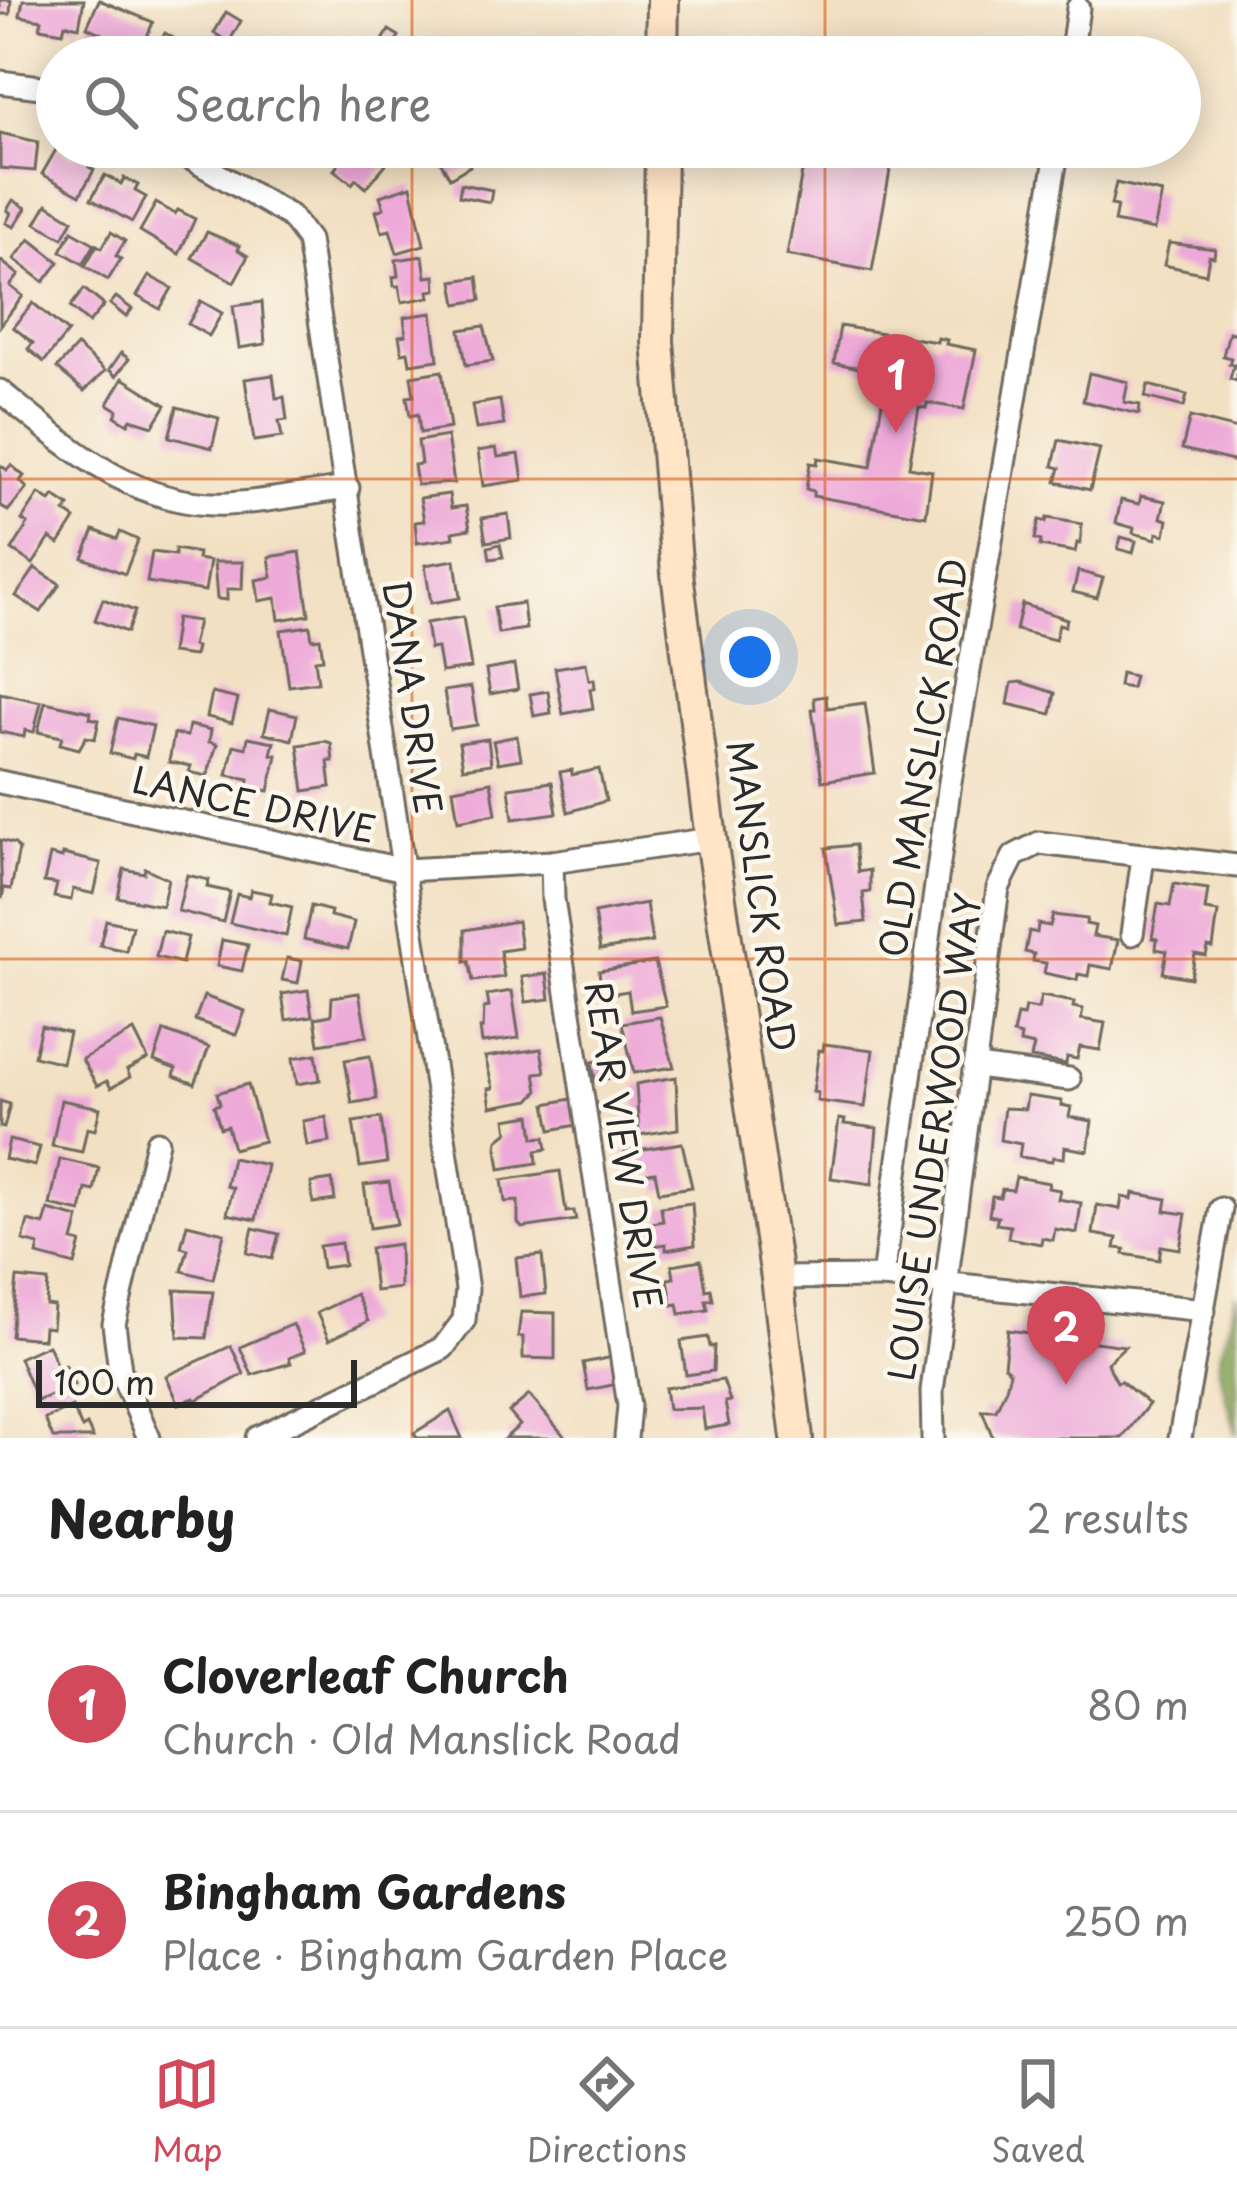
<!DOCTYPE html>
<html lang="en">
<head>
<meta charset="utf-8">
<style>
  :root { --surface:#fff; --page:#f6f6f6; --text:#222; --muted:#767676; --line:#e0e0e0; --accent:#d1495b }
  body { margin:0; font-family:"Playpen Sans",sans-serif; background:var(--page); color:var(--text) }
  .scale { position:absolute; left:36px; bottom:30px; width:321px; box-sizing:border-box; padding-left:12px; border:6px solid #2b2b2b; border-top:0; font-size:33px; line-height:42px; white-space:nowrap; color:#2b2b2b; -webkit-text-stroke:9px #fbf7ec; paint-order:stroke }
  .you { position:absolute; left:750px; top:657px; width:42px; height:42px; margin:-30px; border:9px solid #fff; border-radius:50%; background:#1a73e8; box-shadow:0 0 0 18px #1a73e833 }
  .badge { display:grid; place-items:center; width:78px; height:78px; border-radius:50%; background:var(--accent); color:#fff; font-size:39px; font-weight:700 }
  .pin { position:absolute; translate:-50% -99px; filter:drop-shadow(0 3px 6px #0008) }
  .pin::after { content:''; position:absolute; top:63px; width:42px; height:36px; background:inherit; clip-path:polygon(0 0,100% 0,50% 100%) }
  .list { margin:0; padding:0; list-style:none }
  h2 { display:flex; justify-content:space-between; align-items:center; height:156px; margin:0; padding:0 48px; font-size:51px }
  h2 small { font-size:39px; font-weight:400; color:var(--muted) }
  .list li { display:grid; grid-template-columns:78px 1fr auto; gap:36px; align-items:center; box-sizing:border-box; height:216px; padding:0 48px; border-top:3px solid var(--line) }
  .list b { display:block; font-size:45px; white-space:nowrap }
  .list p { margin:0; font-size:39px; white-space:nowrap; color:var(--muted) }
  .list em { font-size:39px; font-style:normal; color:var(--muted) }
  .icon { flex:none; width:66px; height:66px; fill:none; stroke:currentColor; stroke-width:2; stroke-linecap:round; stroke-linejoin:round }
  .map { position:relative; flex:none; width:1237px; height:1438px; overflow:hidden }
  .search { position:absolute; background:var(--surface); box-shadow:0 6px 30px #0003; left:36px; right:36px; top:36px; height:132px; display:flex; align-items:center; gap:30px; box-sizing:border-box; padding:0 42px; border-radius:66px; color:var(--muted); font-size:45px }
  .sheet { height:588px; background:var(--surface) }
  nav { display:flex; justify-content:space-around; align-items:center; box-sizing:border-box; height:168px; border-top:3px solid var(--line); background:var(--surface); font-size:33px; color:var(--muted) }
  nav a { display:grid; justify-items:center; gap:6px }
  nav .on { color:var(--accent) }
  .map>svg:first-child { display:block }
  .forest { fill:#8cab5e; stroke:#5c6b44; stroke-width:3 }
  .building { fill:#eda9d8 }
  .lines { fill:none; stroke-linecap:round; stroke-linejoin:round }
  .minor-casing { stroke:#716a60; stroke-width:27 }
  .secondary-casing { stroke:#716a60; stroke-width:36 }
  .minor { stroke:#fff; stroke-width:21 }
  .secondary { stroke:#ffe4c6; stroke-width:30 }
  .grid { fill:none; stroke:#d5540f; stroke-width:3; stroke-opacity:0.55 }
  .labels { text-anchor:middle; stroke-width:9; stroke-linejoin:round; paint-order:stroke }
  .street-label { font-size:36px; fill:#2b2b2b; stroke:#fbf7ec }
</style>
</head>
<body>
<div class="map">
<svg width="1237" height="1438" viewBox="0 0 1237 1438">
  <rect width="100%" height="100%" fill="#fbf7ec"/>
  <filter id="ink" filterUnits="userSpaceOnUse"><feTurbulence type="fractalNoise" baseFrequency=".00833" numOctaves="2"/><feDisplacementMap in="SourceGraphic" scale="24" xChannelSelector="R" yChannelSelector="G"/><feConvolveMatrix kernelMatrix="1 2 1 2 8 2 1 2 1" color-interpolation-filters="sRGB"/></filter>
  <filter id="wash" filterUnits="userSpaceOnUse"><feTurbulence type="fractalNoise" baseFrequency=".004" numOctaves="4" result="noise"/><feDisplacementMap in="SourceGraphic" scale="48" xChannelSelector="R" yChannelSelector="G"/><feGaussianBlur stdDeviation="2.7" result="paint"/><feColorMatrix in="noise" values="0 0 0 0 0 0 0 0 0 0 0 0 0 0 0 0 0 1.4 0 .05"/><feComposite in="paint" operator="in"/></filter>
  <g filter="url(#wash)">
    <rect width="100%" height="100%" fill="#f2e0c2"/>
    <path class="forest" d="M1237,1294V1435L1218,1365Z"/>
    <g id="blocks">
      <g class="building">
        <path d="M0,0H11L10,14H0Z"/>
        <path d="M23,0H84L79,27L65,24L63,32L40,28L42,20L20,16Z"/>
        <path d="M99,0L153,22L141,51L131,47L128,54L106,45L109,37L87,27Z"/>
        <path d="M226,12L241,21L229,42L214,33Z"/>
        <path d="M389,30L399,36L393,48L382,42Z"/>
        <path d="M165,33L190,48L193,43L214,57H152Z"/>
        <path d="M464,43V57H435V44Z"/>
        <path d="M0,133L38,142L35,171L0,168Z"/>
        <path d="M325,147H365L386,164L366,188L356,179L352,184L334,170L338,165L321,151Z"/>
        <path d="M451,147H459L470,166L450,178L437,156Z"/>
        <path d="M57,148L74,158L78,151L93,160L89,167L94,170L80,195L42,174Z"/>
        <path d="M806,150L891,165L872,271L787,255Z"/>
        <path d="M105,175L121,184L124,178L138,185L135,191L146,197L132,222L91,199Z"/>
        <path d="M1116,183L1162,193L1154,230L1114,222L1117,206L1111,205Z"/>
        <path d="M461,184L492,190L490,202L459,196Z"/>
        <path d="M411,186L424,245L397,253L390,230L382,232L376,211L384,208L380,196Z"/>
        <path d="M13,200L26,208L14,227L6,223L11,213L7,210Z"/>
        <path d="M156,203L175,214L178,210L195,219L179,254L140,231Z"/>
        <path d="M47,204L73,220L63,238L36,223Z"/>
        <path d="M72,231L95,244L83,264L61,251Z"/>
        <path d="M111,232L125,241L116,256L121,259L108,280L85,266L97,245L102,248Z"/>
        <path d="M207,232L240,246L238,250L248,256L234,282L192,258Z"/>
        <path d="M30,239L59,262L44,282L14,259Z"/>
        <path d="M1169,243L1215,249L1214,257L1209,256L1206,274L1164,265Z"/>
        <path d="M423,256L426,277L435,276L436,290L429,291L430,297L402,302L399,286H394L393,277L398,276L396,260Z"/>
        <path d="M0,260L19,275L10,286L23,296L0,326Z"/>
        <path d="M149,276L172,288L160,309L137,296Z"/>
        <path d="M478,277L481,300L457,304L453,281Z"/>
        <path d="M84,289L104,305L89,323L70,307Z"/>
        <path d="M116,297L132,309L126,317L110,304Z"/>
        <path d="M201,301L222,313L209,336L188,324Z"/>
        <path d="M262,302L265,344L239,348L233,306Z"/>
        <path d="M33,303L68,332L44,362L28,349L33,343L13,327Z"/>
        <path d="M432,313L438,360L410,364L408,352L402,353L399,336L406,335L404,317Z"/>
        <path d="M484,326L493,361L466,365L460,330Z"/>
        <path d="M840,326L937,342L938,338L947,340L946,344L976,350L964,409L927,403L926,408L919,407L909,467L932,471L926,516L813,496V491L806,489L810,463L817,464L818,458L871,467L887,373L834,363Z"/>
        <path d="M1229,332L1237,334V381L1230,379L1234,365L1229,364L1231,358L1223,356Z"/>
        <path d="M77,346L105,371L84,391L57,368Z"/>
        <path d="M121,353L129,359L116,376L109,370Z"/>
        <path d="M442,371L450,428L420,433L418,414L410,416L407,397L414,396L411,376Z"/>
        <path d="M1089,373L1128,382L1124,402L1140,405L1139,414L1083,401Z"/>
        <path d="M273,375L276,398L284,397L287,420L279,421L282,437L254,441L245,379Z"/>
        <path d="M123,378L166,405L153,426L131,419L128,424L115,416L118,410L108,404Z"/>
        <path d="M1148,385L1187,395L1184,407L1145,397Z"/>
        <path d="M500,400L504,425L476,429L472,405Z"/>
        <path d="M177,407L219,418L212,448L169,437Z"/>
        <path d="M1190,417L1237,429V462L1182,449Z"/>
        <path d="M447,436L454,483L417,485L414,465L421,464L418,441Z"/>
        <path d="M1059,440L1100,449L1090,490L1056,482L1060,468L1053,466Z"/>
        <path d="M496,448L498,457L519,454L523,480L483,486L478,451Z"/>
        <path d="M0,465L7,470L11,465L24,476L20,481L27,488L8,511L0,505Z"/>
        <path d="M39,494L50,501L54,496L69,506L65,512L75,519L59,544L50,538L33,564L12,550L28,524L22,520Z"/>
        <path d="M449,494L451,508L466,506L470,529L453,532L454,538L417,543L415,522L424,521L420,498Z"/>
        <path d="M1141,496L1165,501L1161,518L1168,520L1165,535L1157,533L1156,539L1133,533L1134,528L1116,523L1121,500L1139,504Z"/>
        <path d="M508,514L511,538L486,542L482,518Z"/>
        <path d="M1047,518L1082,524L1080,544L1077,543L1075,552L1040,546L1041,541L1035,539L1039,520L1046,522Z"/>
        <path d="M94,530L117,539L120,532L138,540L125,574L83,558Z"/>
        <path d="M1121,537L1136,541L1133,553L1118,549Z"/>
        <path d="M500,544L503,557L490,559L488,547Z"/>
        <path d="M175,549L198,553L197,559L210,561L205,591L147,582L152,552L175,555Z"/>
        <path d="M300,552L309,615L279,620L276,598L259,601L256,580L272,577L269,557Z"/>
        <path d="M455,560L460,598L431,603L425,565Z"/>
        <path d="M214,562H243L242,589H227V600L217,599Z"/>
        <path d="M35,568L60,584L41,612L16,596Z"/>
        <path d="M1078,571L1103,578L1097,598L1073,592Z"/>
        <path d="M103,599L135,611L127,632L95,620Z"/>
        <path d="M523,603L526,629L498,633L494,607Z"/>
        <path d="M1022,604L1067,619L1065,626L1059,624L1055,640L1016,630Z"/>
        <path d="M463,617L471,668L441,672L437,648L430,649L426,623Z"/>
        <path d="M176,618L198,621L192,646L196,647L194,656L171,653Z"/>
        <path d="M310,626L312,639L320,638L323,659L315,660L318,682L289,686L281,630Z"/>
        <path d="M586,663L589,680L594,679L595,688L590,689L593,708L563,714L555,668Z"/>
        <path d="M514,665L518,689L490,694L486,670Z"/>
        <path d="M1121,673L1134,676L1131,688L1119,686Z"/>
        <path d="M1021,682L1055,693L1051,714L1008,704L1012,683Z"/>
        <path d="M471,687L477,725L450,729L444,691Z"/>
        <path d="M548,691L551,713L534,716L530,694Z"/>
        <path d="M0,693L41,702L34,732L25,730L24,737L0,732Z"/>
        <path d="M212,693L238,699L232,723L207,717Z"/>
        <path d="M826,696L827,708L865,703L875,773L822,781L812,709H815L814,698Z"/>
        <path d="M45,702L91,712L90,718L99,720L95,739L86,737L79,749L60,744L62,737L38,732Z"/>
        <path d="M270,709L297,715L292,740L264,733Z"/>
        <path d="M118,718L153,726L146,757L134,754L133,759L110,753Z"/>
        <path d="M189,725L211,730L209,742L217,744L207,776L189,772L191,766L169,762L174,734L187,736Z"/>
        <path d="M517,736L521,759L498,763L493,741Z"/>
        <path d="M248,737L274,742L271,754L277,755L269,791L248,787L249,779L227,775L234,745L246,748Z"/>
        <path d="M488,739L491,764L463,768L459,743Z"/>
        <path d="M325,741L331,743L333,761H328L331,787L304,791L298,745Z"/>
        <path d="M599,769L606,801L568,812L560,772L572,770V775Z"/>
        <path d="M491,782L496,814L458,821L453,789Z"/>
        <path d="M552,782L557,813L513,819L509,788Z"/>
        <path d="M0,840L15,844L19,849L11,889L4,888L2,899Z"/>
        <path d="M855,845L858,872L870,870V892L863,893L866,922L838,925L826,848Z"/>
        <path d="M63,854L101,863L94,894L73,889L71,900L54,897L57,884L44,882L50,855L62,858Z"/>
        <path d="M145,868L168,879L162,906L118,897L124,869L144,873Z"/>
        <path d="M187,875L209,880L207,887L230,892L223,922L178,911Z"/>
        <path d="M1174,884L1208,889L1205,910L1218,912L1213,948L1208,947L1206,956L1195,954L1191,978L1163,973L1167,951L1156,949L1157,939L1152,938L1158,904L1170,906Z"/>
        <path d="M251,890L272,894L270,902L292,907L286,936L230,923L237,894L249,897Z"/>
        <path d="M646,903L652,942L600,950L594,913Z"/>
        <path d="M311,906L331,911L330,916L354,922L348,949L304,939Z"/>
        <path d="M1053,915L1087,919L1086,924L1095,926L1093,936L1118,940L1112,969L1090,965L1088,976L1078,974L1077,980L1044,973L1046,963L1033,961L1034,954L1025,952L1029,931L1037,933L1038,924L1050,926Z"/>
        <path d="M106,920L132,926L126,951L100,945Z"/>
        <path d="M517,921L521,948L500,951L504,977L473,981L469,961L465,962V930Z"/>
        <path d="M162,931L188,937L182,963L156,957Z"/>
        <path d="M222,940L248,945L242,971L217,966Z"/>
        <path d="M287,958L302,961L298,983L282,980Z"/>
        <path d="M655,962L666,1006L631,1011L628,991L602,995L599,971Z"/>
        <path d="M547,974L550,999L526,1002L522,977Z"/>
        <path d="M308,990L312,1016L286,1020L282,994Z"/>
        <path d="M512,991L519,1038L482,1043L480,1028H483L484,1008L489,1007L487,995Z"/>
        <path d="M359,993L367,1036L319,1044L315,1018L331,1015L332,997Z"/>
        <path d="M204,996L245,1011L236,1035L195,1020Z"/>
        <path d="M1041,996L1074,1002L1073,1007L1083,1009L1081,1019L1105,1023L1100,1050L1080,1047L1077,1059L1067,1057L1066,1064L1031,1058L1034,1046L1020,1043L1021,1036L1013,1034L1017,1015L1023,1016L1025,1007L1038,1009Z"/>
        <path d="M660,1017L674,1067L634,1073L622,1023Z"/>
        <path d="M41,1026L69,1033L62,1063L34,1056Z"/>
        <path d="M134,1031L148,1059L127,1070L130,1077L111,1088L107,1081L97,1086L82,1059Z"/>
        <path d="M164,1031L209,1047L195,1084L174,1076L176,1069L154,1061Z"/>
        <path d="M824,1044L873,1050L865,1107L817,1101L818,1093L813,1092L819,1050L823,1051Z"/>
        <path d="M541,1049L545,1072L535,1073L538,1091L530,1100L491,1107L488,1089L493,1088L485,1057Z"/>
        <path d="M316,1054L320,1080L297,1084L293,1058Z"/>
        <path d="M370,1056L377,1099L352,1103L345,1060Z"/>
        <path d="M609,1060L612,1078L595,1080L592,1062Z"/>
        <path d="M676,1077L678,1129L639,1135L636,1084Z"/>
        <path d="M248,1084L264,1141L233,1149L227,1126L220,1128L214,1106L220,1104L217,1093Z"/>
        <path d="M1027,1096L1062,1101L1061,1105L1071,1107L1069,1117L1092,1121L1088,1151L1065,1147L1064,1158L1053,1157L1052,1161L1019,1157L1021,1144L1000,1140L1004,1108L1025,1109Z"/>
        <path d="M571,1099L576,1125L551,1130L546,1104Z"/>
        <path d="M61,1100L100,1108L95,1130L87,1128L82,1152L52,1146Z"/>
        <path d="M0,1101L10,1104L4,1128L0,1127Z"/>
        <path d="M531,1115L534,1138L545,1137L547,1149L536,1151L537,1163L500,1169L497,1148L498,1140L508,1132L506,1119Z"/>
        <path d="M326,1117L330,1142L307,1146L303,1121Z"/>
        <path d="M381,1118L387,1163L360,1167L353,1122Z"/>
        <path d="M839,1119L845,1120L844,1124L877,1128L872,1184L831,1178Z"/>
        <path d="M9,1140L40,1147L35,1166L5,1159Z"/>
        <path d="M682,1143L692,1187L659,1192L655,1172L629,1176L625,1152Z"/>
        <path d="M232,1158L267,1165L256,1220L227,1214L233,1188L226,1186Z"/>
        <path d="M60,1159L99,1168L94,1191L86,1189L81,1212L50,1205Z"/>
        <path d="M560,1171L566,1212L574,1211L576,1220L522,1228L518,1223V1201L505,1202L502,1180Z"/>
        <path d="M1016,1177L1049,1183L1048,1188L1060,1190L1058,1199L1081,1203L1077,1233L1055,1229L1053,1240L1042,1238L1041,1244L1008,1238L1010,1226L996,1224L998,1217L989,1215L992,1196L1000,1197L1002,1189L1013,1190Z"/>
        <path d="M332,1180L335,1200L313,1203L311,1183Z"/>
        <path d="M389,1182L397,1224L370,1228L364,1185Z"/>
        <path d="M1133,1193L1167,1199L1165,1211L1186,1214L1180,1249L1161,1246L1159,1260L1124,1254L1125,1249L1115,1248L1117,1238L1093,1234L1097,1205L1120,1209L1122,1197L1132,1199Z"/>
        <path d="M692,1203L695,1245L666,1250V1244L646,1247L642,1225L663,1221L661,1207Z"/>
        <path d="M48,1210L79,1218L73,1241L81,1243L75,1265L37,1255L39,1245L23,1241L28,1221L44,1225Z"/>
        <path d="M187,1224L224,1233L213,1279L182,1271L188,1249L181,1247Z"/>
        <path d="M253,1228L279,1234L272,1259L247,1253Z"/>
        <path d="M341,1243L344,1265L322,1268L319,1246Z"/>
        <path d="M399,1244L400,1288L375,1291L370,1248Z"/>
        <path d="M542,1255L546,1294L520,1297L516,1258Z"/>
        <path d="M701,1260L706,1290L711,1289L713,1300H706L708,1310L680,1314L678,1304L672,1305L668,1279L674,1278L672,1265Z"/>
        <path d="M17,1278L48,1281L46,1305L54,1306L52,1328L44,1327L43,1339L11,1336Z"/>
        <path d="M175,1290L213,1292L206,1338L178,1337Z"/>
        <path d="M356,1294L368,1321L329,1340L317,1313Z"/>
        <path d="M521,1312L555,1313V1359L523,1358V1337H518Z"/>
        <path d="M293,1324L305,1351L289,1358L291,1363L252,1375L240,1347Z"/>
        <path d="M1008,1330L1125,1346L1107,1363L1117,1382L1121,1381L1149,1404L1122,1438H993L982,1410H996L1006,1388L1010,1372L1004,1366Z"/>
        <path d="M708,1337L710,1347L714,1346L713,1371L686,1375L681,1341Z"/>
        <path d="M48,1345L58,1368L65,1365L74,1385L37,1401L19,1358Z"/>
        <path d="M231,1346L244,1374L195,1401L194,1398L179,1404L166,1376Z"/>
        <path d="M613,1357L617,1384L588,1390L583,1363Z"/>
        <path d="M723,1380L730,1401L725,1402L729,1425L705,1429L702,1408L668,1409L665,1388Z"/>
        <path d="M529,1395L566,1438H505L520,1425L509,1412Z"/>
        <path d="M72,1407L82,1428L87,1425L93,1438H53L45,1419Z"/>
        <path d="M450,1411L462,1438H417L414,1433Z"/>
      </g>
    </g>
  </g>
  <g filter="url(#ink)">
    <use href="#blocks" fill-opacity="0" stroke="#716a60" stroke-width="3"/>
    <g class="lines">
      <g class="minor-casing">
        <g id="minor">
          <path d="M1071,57L1078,8"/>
          <path d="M0,82L57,89"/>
          <path d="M171,147L290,216L308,240L467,1289L464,1320L443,1348L257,1438"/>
          <path d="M0,391C67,446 135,508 227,504C267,502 308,493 348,488"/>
          <path d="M0,782L405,870L552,862L711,839"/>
          <path d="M552,862L553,899L629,1406L626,1438"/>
          <path d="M1132,934L1143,858"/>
          <path d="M977,1067L1069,1079"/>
          <path d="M883,1277L1204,1310"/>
          <path d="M777,1278L883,1277L950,782L1058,147"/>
          <path d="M149,1438L120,1370L114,1324L157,1142"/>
          <path d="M933,1438L932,1391L998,888L1014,856L1039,843L1237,866"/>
          <path d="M1180,1438L1221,1209"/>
        </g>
      </g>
      <g class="secondary-casing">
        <g id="secondary">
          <path d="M662,57L663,0"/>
          <path d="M661,147L658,341L677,573L711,839L777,1278L797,1438"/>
        </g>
      </g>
      <use href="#minor" class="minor"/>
      <use href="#secondary" class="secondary"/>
    </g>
  </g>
  <path class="grid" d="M412,0V57M825,0V57M412,147V1438M825,147V1438M0,479H1237M0,959H1237"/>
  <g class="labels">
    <g class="street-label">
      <text transform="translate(412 697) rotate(82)" y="13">DANA DRIVE</text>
      <text transform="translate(924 758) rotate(-81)" y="13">OLD MANSLICK ROAD</text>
      <text transform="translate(254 805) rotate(12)" y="13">LANCE DRIVE</text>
      <text transform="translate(761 896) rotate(82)" y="13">MANSLICK ROAD</text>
      <text transform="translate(935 1137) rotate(-82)" y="13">LOUISE UNDERWOOD WAY</text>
      <text transform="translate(623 1145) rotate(81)" y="13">REAR VIEW DRIVE</text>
    </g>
  </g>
</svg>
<div class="scale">100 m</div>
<div class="you"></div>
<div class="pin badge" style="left:896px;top:433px">1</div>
<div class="pin badge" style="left:1066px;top:1385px">2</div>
<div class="search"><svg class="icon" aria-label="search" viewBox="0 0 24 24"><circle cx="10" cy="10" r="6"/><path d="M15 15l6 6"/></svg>Search here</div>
</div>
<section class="sheet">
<h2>Nearby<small>2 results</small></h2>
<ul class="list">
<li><span class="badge">1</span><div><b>Cloverleaf Church</b><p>Church · Old Manslick Road</p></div><em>80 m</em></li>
<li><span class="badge">2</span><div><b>Bingham Gardens</b><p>Place · Bingham Garden Place</p></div><em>250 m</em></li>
</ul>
</section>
<nav>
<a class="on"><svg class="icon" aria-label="map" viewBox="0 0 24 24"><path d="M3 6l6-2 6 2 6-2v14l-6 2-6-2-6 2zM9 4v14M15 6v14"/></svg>Map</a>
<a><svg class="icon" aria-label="directions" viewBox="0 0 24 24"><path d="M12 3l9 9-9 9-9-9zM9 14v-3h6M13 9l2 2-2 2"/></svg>Directions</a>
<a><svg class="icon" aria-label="saved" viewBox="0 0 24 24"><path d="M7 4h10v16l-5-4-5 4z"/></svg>Saved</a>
</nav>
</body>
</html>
